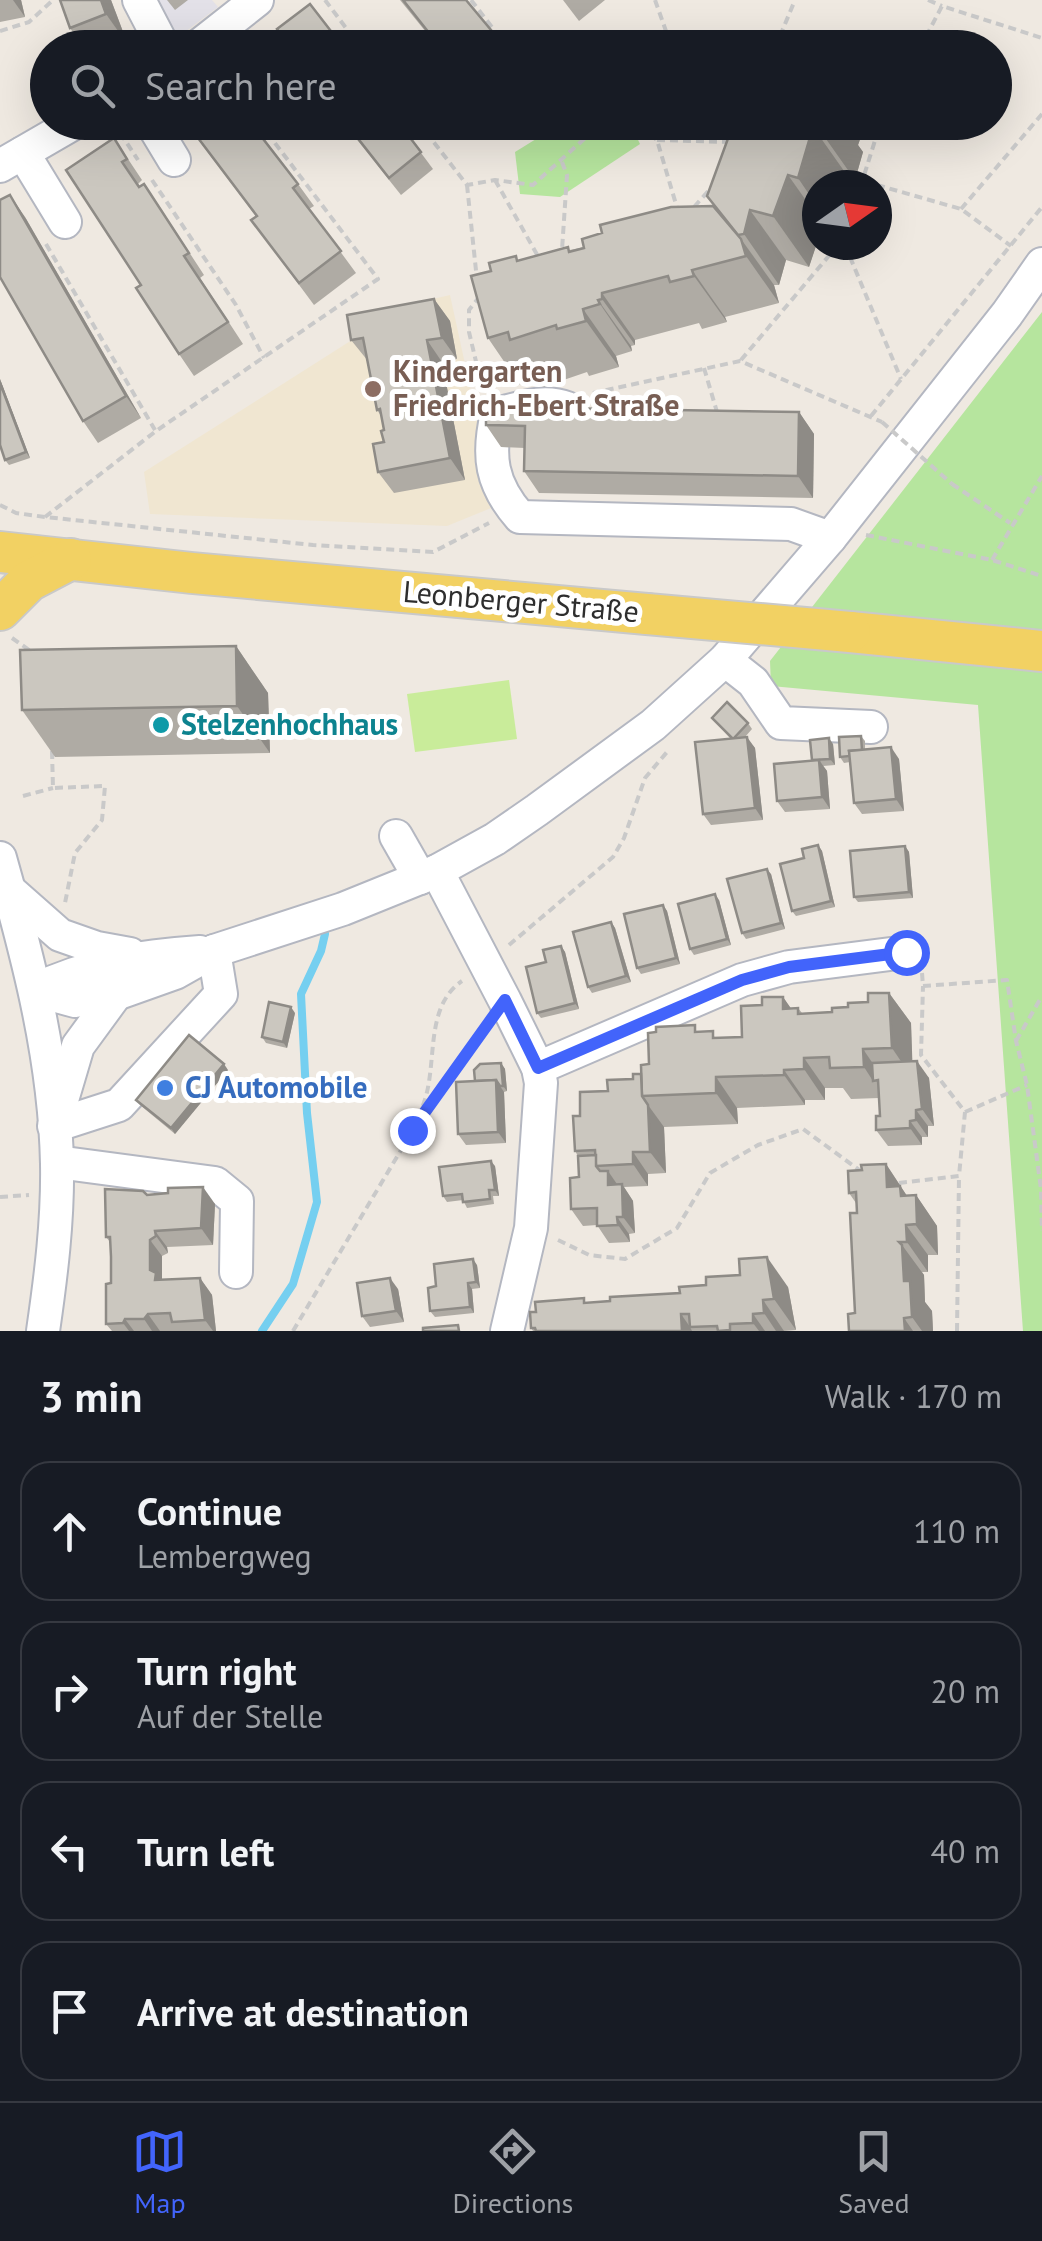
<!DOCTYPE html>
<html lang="en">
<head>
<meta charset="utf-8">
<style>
  :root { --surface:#171b24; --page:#20242c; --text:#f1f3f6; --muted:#9ea1a6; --line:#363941; --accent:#4264fb }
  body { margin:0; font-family:"PT Sans",sans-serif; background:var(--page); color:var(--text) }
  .compass { position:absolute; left:802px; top:170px; width:90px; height:90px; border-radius:50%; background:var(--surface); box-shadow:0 10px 40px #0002; rotate:76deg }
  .stop { position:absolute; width:30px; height:30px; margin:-22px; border:8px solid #4264fb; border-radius:50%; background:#fff }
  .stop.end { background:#4264fb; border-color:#fff; box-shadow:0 2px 10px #0008 }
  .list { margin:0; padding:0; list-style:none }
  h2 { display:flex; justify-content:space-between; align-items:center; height:130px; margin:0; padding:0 40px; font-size:42px }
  h2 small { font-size:32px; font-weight:400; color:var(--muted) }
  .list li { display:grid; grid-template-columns:65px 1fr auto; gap:30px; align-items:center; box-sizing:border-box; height:140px; margin:0 20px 20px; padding:0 20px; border:2px solid var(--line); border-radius:30px }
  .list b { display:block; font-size:38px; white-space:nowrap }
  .list p { margin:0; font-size:32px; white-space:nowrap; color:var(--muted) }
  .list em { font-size:32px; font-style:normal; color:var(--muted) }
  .icon { flex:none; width:55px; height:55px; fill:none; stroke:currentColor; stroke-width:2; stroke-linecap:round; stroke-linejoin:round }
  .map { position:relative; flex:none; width:1042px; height:1331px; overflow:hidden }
  .search { position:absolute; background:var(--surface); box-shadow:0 10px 40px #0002; left:30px; right:30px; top:30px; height:110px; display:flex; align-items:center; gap:25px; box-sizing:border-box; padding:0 35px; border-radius:55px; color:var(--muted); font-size:38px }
  .sheet { height:770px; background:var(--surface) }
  nav { display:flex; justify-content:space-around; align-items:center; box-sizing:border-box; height:140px; border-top:2px solid var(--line); background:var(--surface); font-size:28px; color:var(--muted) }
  nav a { display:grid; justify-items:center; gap:5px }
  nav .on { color:var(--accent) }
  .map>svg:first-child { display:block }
  .industrial { fill:#e3e1e8 }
  .education { fill:#f0e6d1 }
  .green { fill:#b6e59e }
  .pitch { fill:#c9ec9a }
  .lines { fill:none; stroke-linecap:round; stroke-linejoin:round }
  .stream { stroke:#75cff0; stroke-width:8 }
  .minor-casing { stroke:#b4b7c1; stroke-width:36 }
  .major-casing { stroke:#c9c9c9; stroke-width:44 }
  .path { stroke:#c9c9c9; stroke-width:4; stroke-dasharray:8 5; stroke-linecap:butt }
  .minor { stroke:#fff; stroke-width:32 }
  .major { stroke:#f2d163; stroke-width:40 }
  .major-bridge-casing { stroke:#c9c9c9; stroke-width:44; stroke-linecap:butt }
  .path-bridge { stroke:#c9c9c9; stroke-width:4; stroke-dasharray:8 5; stroke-linecap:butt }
  .major-bridge { stroke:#f2d163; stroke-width:40 }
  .wall { fill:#afaba4 }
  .shaded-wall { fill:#8e8b86 }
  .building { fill:#cbc7bf; stroke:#8e8b86; stroke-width:2.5 }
  .route { stroke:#4264fb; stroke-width:12 }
  .education-dot { fill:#8d6e63; stroke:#fff; stroke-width:4 }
  .culture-dot { fill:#0f9aa8; stroke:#fff; stroke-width:4 }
  .shop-dot { fill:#3f7fe0; stroke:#fff; stroke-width:4 }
  .labels { text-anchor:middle; stroke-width:10; stroke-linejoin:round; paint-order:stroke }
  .education-label { font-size:30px; font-weight:bold; fill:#785e54; stroke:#fff; text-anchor:start }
  .street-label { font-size:30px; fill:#2e2e2e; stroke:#fff }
  .culture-label { font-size:30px; font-weight:bold; fill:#0d838f; stroke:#fff; text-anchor:start }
  .shop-label { font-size:30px; font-weight:bold; fill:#366cbe; stroke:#fff; text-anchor:start }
</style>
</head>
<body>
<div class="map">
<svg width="1042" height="1331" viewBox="0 0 1042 1331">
  <rect width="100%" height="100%" fill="#efe9e1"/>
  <path class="industrial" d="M129,0H212L218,7L165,47Z"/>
  <path class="education" d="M450,295L496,506L447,526L150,514L144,472L407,305Z"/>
  <g class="green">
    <path d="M562,123H630L640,144L560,197L520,194L515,152Z"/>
    <path d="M1042,312V1331H1023L978,705L771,686L770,661Z"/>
  </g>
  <path class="pitch" d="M509,680L517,739L415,752L407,694Z"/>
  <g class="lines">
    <path class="stream" d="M262,1331L293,1284L317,1202L307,1113L301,994L321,951L325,934"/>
    <g class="minor-casing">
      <g id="minor">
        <path d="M139,0L164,48"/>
        <path d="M196,48L257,0"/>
        <path d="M151,122L174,160"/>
        <path d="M23,153L65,222"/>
        <path d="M0,166L76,122"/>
        <path d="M579,435L567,408C543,399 521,408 497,414C487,456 491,484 520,517L791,524L830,538"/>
        <path d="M725,660L753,682L781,723L871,727"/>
        <path d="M396,836L420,878"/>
        <path d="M0,858C28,957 55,1059 57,1164C58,1220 51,1276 43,1331"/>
        <path d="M437,871L505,1001L538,1068L541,1083L531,1228L507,1331"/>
        <path d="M9,890L60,935L97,948L130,954"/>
        <path d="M35,990L75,1001L116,994L175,973L214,951L343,909L437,871L495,839L537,810L653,725L725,660L830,538L1007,314L1042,264"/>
        <path d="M35,990C88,964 142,956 200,952"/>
        <path d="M538,1068L742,980L789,967L906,952"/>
        <path d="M57,1117L78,1046L116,994"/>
        <path d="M54,1126L119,1105L221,994L214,951"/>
        <path d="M57,1162L215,1183L237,1201L236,1272"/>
      </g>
    </g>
    <g class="major-casing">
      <g id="major">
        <path d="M0,552L192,573L647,614"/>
        <path d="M0,610L29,581L71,559"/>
        <path d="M850,632L1042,651"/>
      </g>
    </g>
    <g class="path">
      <path d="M325,0L361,48"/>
      <path d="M471,0L508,48"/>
      <path d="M655,0L672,48"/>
      <path d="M928,0L942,6"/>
      <path d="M0,31L29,22L53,0"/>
      <path d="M775,48L795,0"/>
      <path d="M920,48L942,6L1042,38"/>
      <path d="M113,122L138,160"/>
      <path d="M418,122L467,185L495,180L533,185L603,122"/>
      <path d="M568,122L583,142"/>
      <path d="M852,122L878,131L861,185"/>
      <path d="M640,126L657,140L678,211"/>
      <path d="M657,140L727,142"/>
      <path d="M562,162L567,175L562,250"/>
      <path d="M152,180L236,305L264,358"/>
      <path d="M495,180L539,258"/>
      <path d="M467,185L477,280"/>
      <path d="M877,185L961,209L1011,246"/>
      <path d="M694,207L711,188"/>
      <path d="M961,209L1042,114"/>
      <path d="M46,244L155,430"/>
      <path d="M845,245L901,379"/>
      <path d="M480,296L469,310V332L483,391"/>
      <path d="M741,360L838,245"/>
      <path d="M704,368L717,412"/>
      <path d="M593,393L740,361L882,422"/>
      <path d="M871,416L1042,207"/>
      <path d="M952,484L1010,523"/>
      <path d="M0,505L16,513L45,517L313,545L433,552L489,523"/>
      <path d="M45,517L156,431L378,279L259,122"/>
      <path d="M866,535L992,560L1042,576"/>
      <path d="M992,560L1042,476"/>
      <path d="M12,638L32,652"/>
      <path d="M52,751L53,788L105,786L102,820L75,853L65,903"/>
      <path d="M23,796L53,788"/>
      <path d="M509,945L613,857L624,838L645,778L667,752"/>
      <path d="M922,973L923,986L1007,980L1016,1041L1027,1085L1041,1189L1042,1231"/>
      <path d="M1016,1041L1042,996"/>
      <path d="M965,1112L1027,1085"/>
      <path d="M413,1130C418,1118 424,1105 427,1092C436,1054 427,1005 462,981"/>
      <path d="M899,1183L959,1176L965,1112L921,1055L923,986"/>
      <path d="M0,1197L29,1195"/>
      <path d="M558,1240L589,1255L625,1259L677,1228L710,1173L758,1145L803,1129L862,1172"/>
      <path d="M293,1331L413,1130L486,1027"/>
      <path d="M957,1331L959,1176"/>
    </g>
    <use href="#minor" class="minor"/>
    <use href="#major" class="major"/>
    <g class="major-bridge-casing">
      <path id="major-bridge" d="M647,614L850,632"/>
    </g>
    <path class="path-bridge" d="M882,422L952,484"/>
    <use href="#major-bridge" class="major-bridge"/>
  </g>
  <g class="wall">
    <path d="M0,0H21L25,17L0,22Z"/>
    <path d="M111,0L128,45L120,48H84L70,28Z"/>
    <path d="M167,0H188L175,10Z"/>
    <path d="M400,0H466L506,48H439Z"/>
    <path d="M563,0H605L579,21Z"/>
    <path d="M185,122L298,184L314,206L309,209L356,273L314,305L251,220L256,216Z"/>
    <path d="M343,122H398L433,169L401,195Z"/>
    <path d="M734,122H857L863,131L858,145L863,152L855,180L849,178L817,185V243L809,267L786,260L779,285H774L779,303L725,317L727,322L702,329L699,323L635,340V345L631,346L632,351L616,356L619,367L589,376L587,372L543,387L538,380L520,385L488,338L491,271L520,260L724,219L707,196Z"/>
    <path d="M114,138L142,180L138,184L140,187L144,184L159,206L204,275L200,278L243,344L194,376L179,354L141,285Z"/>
    <path d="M25,217L141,418L98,443L83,421Z"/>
    <path d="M434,299L450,321L457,359L442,362L465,480L394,493L378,472L384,430L382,417L377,410L368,361L351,340Z"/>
    <path d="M0,379L30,458L9,465L5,460Z"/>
    <path d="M799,412L814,434L813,498L539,493L524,471L525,448L501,447L486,425Z"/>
    <path d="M236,646L268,693L270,753L55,757L22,710Z"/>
    <path d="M712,718L748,723L752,729L745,737L755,748L763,820L711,825L703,814L730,738Z"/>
    <path d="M861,736L865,741V750L899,759L904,811L862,814L854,803L850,762L844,763L840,757Z"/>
    <path d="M833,744L835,765L823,766L827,771L830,809L785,812L777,801L812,760Z"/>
    <path d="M818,845L822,851L835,907L796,916L792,911L804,858Z"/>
    <path d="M905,846L909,852L913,898L858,902L854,897Z"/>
    <path d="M771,874L785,929L746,939L742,933Z"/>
    <path d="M719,900L731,945L694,955L690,949Z"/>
    <path d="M663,905L667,911L680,964L641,974L637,968Z"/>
    <path d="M611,922L615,928L631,982L592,993L588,987Z"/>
    <path d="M561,946L565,952L579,1009L541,1018L537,1013L546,962Z"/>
    <path d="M889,993L911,1023L912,1062L929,1078L934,1126H928V1137H922V1145L888,1146L876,1130L880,1116L879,1098L851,1099L843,1088H825V1100H805V1105L737,1108L738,1124L664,1127L666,1173L648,1174V1186L624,1187L633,1201L635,1233L629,1234L630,1242L609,1243L597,1225L583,1226L571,1209L579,1177L578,1156L575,1151L580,1116L608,1091L641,1074L649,1064L700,1032L718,1038L742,1037L762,1005L783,997L791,1009L798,1008L802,1013L832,1012L868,1002Z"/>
    <path d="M295,1013L287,1048L266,1043L262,1037Z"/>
    <path d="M501,1063L505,1069L507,1091L504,1092L506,1143L466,1145L458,1134L475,1081Z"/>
    <path d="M228,1070L175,1134L140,1105L136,1100Z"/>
    <path d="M886,1164L907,1196L916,1195L937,1226L938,1255H928V1272H922L924,1275L925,1302L932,1311L933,1331H849L855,1313L857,1213L856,1203L849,1193L862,1170Z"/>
    <path d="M495,1166L499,1196H493L494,1204L467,1208L463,1200L447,1202L443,1196Z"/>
    <path d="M147,1195L215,1204L213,1245L167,1247L168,1253L162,1256V1280L200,1278L212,1295L216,1331H112L106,1324L111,1283L110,1242L106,1237Z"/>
    <path d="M477,1265L480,1288L472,1289L474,1313L435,1317L430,1311Z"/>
    <path d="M788,1287L796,1330L784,1331H533L531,1328L587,1303Z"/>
    <path d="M398,1289L404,1322L370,1327L362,1316Z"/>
  </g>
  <g class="shaded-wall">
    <path d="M13,0H21L25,17Z"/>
    <path d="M101,0H111L128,45L106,14Z"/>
    <path d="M821,122H857L863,131L858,145L863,152L855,180L819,129Z"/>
    <path d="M813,127L849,178L847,185H817V206L798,178Z"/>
    <path d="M788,175L817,216V243L809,267L773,216Z"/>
    <path d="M10,195L25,217L141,418L126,396Z"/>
    <path d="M750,210L786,260L779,285L744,234Z"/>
    <path d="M741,239L774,285L779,303L746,256Z"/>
    <path d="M692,270L725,317L727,322L694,276Z"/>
    <path d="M602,293L635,340V345L602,299Z"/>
    <path d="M434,299L450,321L457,359L442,338Z"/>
    <path d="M598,300L631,346L632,351L600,304Z"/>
    <path d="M583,309L616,356L619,367L586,321Z"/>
    <path d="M427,340L442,362L465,480L450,458Z"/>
    <path d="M0,379L30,458L26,452L0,383Z"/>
    <path d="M799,412L814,434L813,498L798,476Z"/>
    <path d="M236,646L268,693L270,753L237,706Z"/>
    <path d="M747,737L755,748L763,820L755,808Z"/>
    <path d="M829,738L833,744L835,765L830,759Z"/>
    <path d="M891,747L899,759L904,811L896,799Z"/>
    <path d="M819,760L827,771L830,809L822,797Z"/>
    <path d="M818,845L822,851L835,907L831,901Z"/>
    <path d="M905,846L909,852L913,898L909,892Z"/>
    <path d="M767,869L771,874L785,929L781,923Z"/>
    <path d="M715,894L719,900L731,945L727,939Z"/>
    <path d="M663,905L667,911L680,964L676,958Z"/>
    <path d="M611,922L615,928L631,982L626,976Z"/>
    <path d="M561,946L565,952L579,1009L575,1003Z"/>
    <path d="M889,993L911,1023L913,1079L892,1048Z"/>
    <path d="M783,997L804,1027L783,1009Z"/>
    <path d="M291,1007L295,1013L287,1048L283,1042Z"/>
    <path d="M863,1049L884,1080L873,1081L864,1067Z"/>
    <path d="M804,1058L825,1088V1100L804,1069Z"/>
    <path d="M917,1061L929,1078L934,1126L922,1109Z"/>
    <path d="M501,1063L505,1069L507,1091L503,1086Z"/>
    <path d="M224,1064L228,1070L175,1134L171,1128Z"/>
    <path d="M784,1070L805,1100V1105L784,1075Z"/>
    <path d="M716,1077L737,1108L738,1124L716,1093Z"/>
    <path d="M496,1080L504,1092L506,1143L498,1132Z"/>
    <path d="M648,1105L664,1127L666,1173L650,1152Z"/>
    <path d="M916,1110L928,1126V1137L916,1120Z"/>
    <path d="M910,1121L922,1137V1145L910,1128Z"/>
    <path d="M633,1152L648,1174V1186L633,1164Z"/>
    <path d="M491,1161L495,1166L499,1196L495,1190Z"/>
    <path d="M886,1164L907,1196L916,1195L937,1226L938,1255L887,1187Z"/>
    <path d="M608,1171L619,1187L608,1185Z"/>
    <path d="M622,1184L633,1201L635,1233L623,1217Z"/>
    <path d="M203,1187L215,1204L213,1245L201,1228Z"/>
    <path d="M617,1217L629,1234L630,1242L618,1225Z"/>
    <path d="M906,1225L928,1255V1272L907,1242Z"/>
    <path d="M155,1231L167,1247L168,1253L156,1236Z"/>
    <path d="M150,1240L162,1256V1281L155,1280L150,1270Z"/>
    <path d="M902,1245L924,1275L925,1302L932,1311L933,1331H922L912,1317L904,1281Z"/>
    <path d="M767,1257L788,1287L796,1330L774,1299Z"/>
    <path d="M473,1259L477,1265L480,1288L476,1282Z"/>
    <path d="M200,1278L212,1295L216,1331H213L205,1320Z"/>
    <path d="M390,1278L398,1289L404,1322L396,1311Z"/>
    <path d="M468,1283L472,1289L474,1313L470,1307Z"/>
    <path d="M763,1300L784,1331H776L764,1313Z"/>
    <path d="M148,1314L160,1331H152L144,1319Z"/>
    <path d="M681,1314L690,1327L692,1331H682Z"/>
    <path d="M753,1314L765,1331H759L753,1323Z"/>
    <path d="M904,1318L913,1331H905Z"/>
    <path d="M125,1319L134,1331H129L123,1323Z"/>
  </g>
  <g class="building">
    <path d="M60,0H101L106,14L70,28Z"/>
    <path d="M403,0H466L506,48H441Z"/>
    <path d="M310,4L344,48H292L277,29Z"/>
    <path d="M186,122H250L298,184L293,188L341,251L299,283L251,220L257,216Z"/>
    <path d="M345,122H398L421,152L389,178Z"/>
    <path d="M734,122H821L819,129L813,127L798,178L788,175L773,216L750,210L744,234L738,235L707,196Z"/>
    <path d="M114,138L127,159L122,162L139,187L144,184L189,253L184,256L228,322L179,354L136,288L141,285L66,170Z"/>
    <path d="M10,195L126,396L83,421L0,277V200Z"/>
    <path d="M713,206L741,239L746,256L692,270L694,276L670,282L668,276L602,293V299L598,300L600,304L583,309L586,321L557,329L556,325L510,340L508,332L488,338L471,276L491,271L489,263L516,256L517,261L568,247L569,252L584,248L582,239L602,233L600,225L671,207Z"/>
    <path d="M434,299L442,338L427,340L450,458L378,472L373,444L384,442L381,431L384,430L380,409L377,410L363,338L351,340L347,315Z"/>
    <path d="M0,383L26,452L5,460L0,445Z"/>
    <path d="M486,407L799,412L798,476L524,471L525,426L486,425Z"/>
    <path d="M236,646L237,706L22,710L20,650Z"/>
    <path d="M727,702L748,723L733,739L712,718Z"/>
    <path d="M861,736L862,750L849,751L850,756L840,757L839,737Z"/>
    <path d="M747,737L755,808L703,814L695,742Z"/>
    <path d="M829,738L830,759L812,760L810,740Z"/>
    <path d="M891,747L896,799L854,803L849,751Z"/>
    <path d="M819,760L822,797L777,801L774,764Z"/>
    <path d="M818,845L831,901L792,911L780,864L804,858L802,849Z"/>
    <path d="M905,846L909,892L854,897L850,851Z"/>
    <path d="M767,869L781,923L742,933L727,879Z"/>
    <path d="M715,894L727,939L690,949L678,904Z"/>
    <path d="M663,905L676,958L637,968L624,914Z"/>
    <path d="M611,922L626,976L588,987L573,932Z"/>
    <path d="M561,946L575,1003L537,1013L526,967L546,962L543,950Z"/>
    <path d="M868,993H889L892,1048L863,1049L864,1067L830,1068L829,1057L804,1058V1069L784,1070V1075L716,1077V1093L642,1096L641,1065L649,1064L648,1033L656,1032V1027L695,1025V1032L713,1031V1038L742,1037L741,1006L762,1005V997H783V1009L798,1008V1014L832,1012V1008L848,1007V1003L868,1002Z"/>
    <path d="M269,1002L291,1007L283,1042L262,1037Z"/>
    <path d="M189,1035L224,1064L171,1128L136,1100Z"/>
    <path d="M917,1061L922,1109L916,1110V1120L910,1121V1128L876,1130V1116H880L878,1080L873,1081L872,1063Z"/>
    <path d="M501,1063L503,1086H500L496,1080L475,1081L474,1070L480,1064Z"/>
    <path d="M633,1074H641L642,1096L648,1105L650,1152H633V1164L596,1166L595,1150L575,1151L573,1116H580V1092L608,1091L607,1080L633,1079Z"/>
    <path d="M496,1080L498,1132L458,1134L456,1082Z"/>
    <path d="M596,1155V1166L600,1171H608V1185L622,1184L623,1217H617L618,1225L597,1226V1208L571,1209L570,1178L579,1177L578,1156Z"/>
    <path d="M491,1161L495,1190H489L490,1199L463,1202L462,1194L443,1196L439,1167Z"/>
    <path d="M886,1164L887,1187L900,1186L901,1196L916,1195L917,1224L906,1225L907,1242H899L902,1245L904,1281H910L912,1317L904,1318L905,1331H849L848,1314L855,1313L850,1213H857L856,1192L849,1193L848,1171L862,1170L861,1165Z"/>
    <path d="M203,1187L201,1228L155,1231L156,1236L150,1240V1270L156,1273L155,1280L200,1278L205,1320L172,1322L170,1313L148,1314L144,1319H125L123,1323L106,1324V1284L111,1283V1257L110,1237H106L105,1189L143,1191L147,1195L168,1193V1188Z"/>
    <path d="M767,1257L774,1299L763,1300L764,1313L753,1314V1323L730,1324V1330L718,1331L717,1326L690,1327L689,1314H681L682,1331H536L535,1328H531L530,1312H536L535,1302L584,1298V1303L610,1301V1297L680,1293L679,1287L706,1285V1277L740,1275L739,1259Z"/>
    <path d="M473,1259L476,1282L468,1283L470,1307L430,1311L428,1288L436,1286L434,1264Z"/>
    <path d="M390,1278L396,1311L362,1316L357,1283Z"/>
    <path d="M458,1325L459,1331H423V1328Z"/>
  </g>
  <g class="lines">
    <path class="route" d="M412,1130L505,1000L538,1068L742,980L789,967L906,952"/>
  </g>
  <circle class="education-dot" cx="373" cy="389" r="10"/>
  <circle class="culture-dot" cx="161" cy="725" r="10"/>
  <circle class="shop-dot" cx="165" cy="1088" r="10"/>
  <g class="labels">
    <g class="education-label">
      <text x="393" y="382">Kindergarten<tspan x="393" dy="34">Friedrich-Ebert Straße</tspan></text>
    </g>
    <g class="street-label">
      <text transform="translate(521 602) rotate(5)" y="10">Leonberger Straße</text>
    </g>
    <g class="culture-label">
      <text x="181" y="735">Stelzenhochhaus</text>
    </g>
    <g class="shop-label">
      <text x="185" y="1098">CJ Automobile</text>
    </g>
  </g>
</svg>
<svg class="compass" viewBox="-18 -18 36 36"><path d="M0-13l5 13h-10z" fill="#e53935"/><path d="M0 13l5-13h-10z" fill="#9ea1a6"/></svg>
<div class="stop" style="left:906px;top:952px"></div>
<div class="stop end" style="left:412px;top:1130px"></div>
<div class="search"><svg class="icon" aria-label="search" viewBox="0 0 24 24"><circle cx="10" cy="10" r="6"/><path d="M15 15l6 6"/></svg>Search here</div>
</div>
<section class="sheet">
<h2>3 min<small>Walk · 170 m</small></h2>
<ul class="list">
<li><svg class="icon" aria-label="ahead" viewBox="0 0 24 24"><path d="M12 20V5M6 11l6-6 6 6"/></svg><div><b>Continue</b><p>Lembergweg</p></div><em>110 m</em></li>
<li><svg class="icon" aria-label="right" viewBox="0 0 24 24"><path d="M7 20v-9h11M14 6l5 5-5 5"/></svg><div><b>Turn right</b><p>Auf der Stelle</p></div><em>20 m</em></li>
<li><svg class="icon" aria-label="left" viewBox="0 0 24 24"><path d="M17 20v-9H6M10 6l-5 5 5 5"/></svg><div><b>Turn left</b></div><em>40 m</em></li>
<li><svg class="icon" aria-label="arrive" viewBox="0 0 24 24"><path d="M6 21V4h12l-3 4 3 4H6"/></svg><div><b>Arrive at destination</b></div></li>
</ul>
</section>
<nav>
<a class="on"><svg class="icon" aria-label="map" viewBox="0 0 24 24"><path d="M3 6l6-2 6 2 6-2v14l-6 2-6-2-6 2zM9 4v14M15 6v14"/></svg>Map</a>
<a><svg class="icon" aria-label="directions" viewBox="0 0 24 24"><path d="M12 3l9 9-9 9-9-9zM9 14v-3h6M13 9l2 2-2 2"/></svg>Directions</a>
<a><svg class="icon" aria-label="saved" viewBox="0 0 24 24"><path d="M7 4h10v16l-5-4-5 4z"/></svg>Saved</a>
</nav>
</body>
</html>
